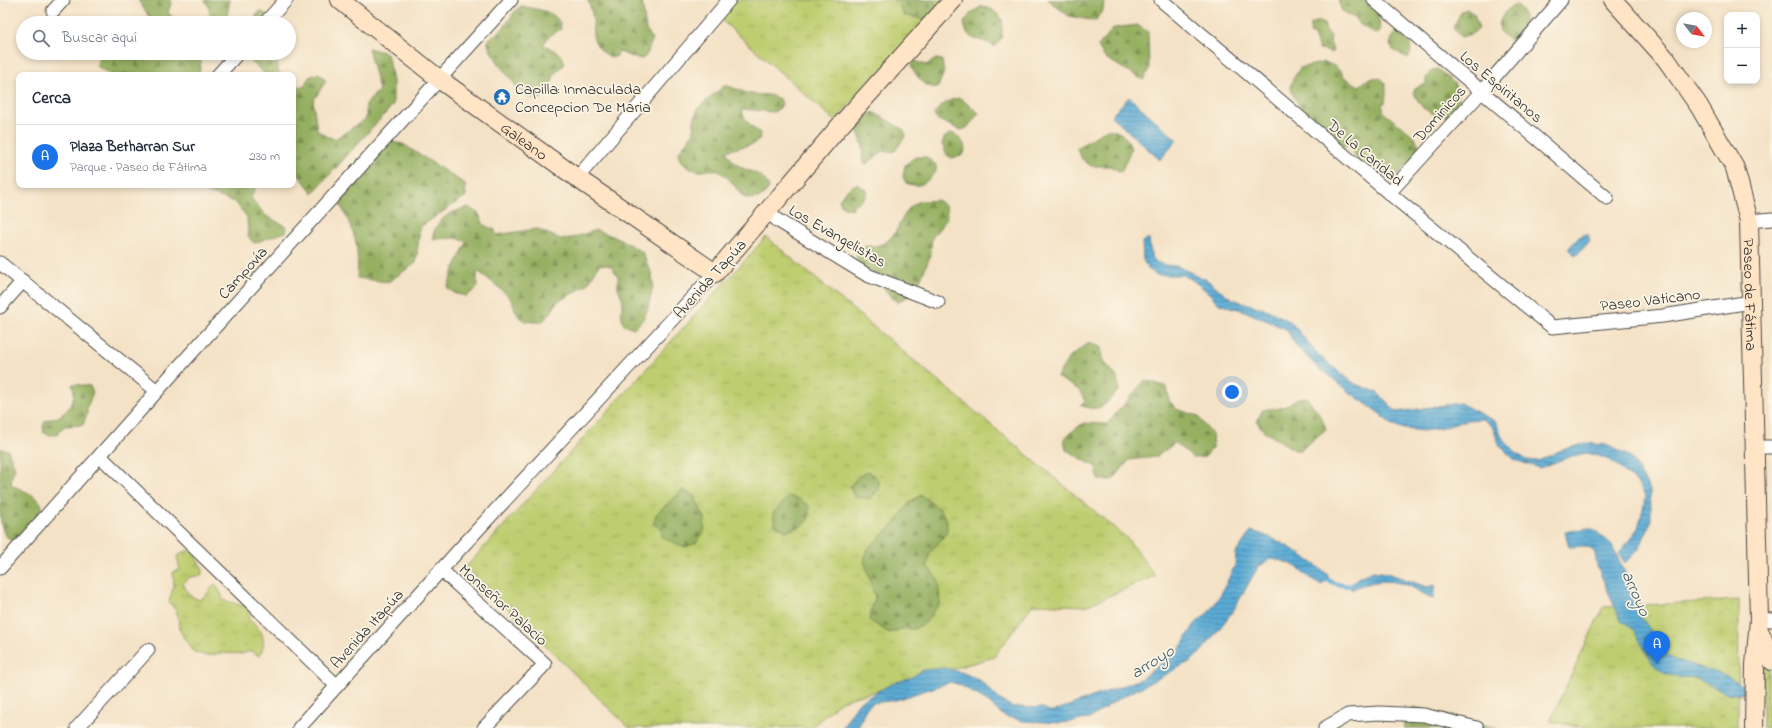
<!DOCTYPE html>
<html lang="es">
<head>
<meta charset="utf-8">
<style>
  :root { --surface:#fff; --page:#f6f6f7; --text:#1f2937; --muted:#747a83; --line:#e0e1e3; --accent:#1a73e8 }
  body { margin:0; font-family:"Indie Flower",sans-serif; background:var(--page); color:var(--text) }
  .controls { position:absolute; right:12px; top:12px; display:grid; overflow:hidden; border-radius:8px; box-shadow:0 2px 6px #0003 }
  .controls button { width:36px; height:36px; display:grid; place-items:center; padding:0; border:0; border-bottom:1px solid var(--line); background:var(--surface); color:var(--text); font:20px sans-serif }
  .compass { position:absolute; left:1676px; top:12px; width:36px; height:36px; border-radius:50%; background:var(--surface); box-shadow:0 2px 6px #0003; rotate:121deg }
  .you { position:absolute; left:1232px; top:392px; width:14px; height:14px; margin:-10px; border:3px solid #fff; border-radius:50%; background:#1a73e8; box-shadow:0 0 0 6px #1a73e833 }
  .badge { display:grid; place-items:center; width:26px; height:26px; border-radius:50%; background:var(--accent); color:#fff; font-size:13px; font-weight:700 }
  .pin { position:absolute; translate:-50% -33px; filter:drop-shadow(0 1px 2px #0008) }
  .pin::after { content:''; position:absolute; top:21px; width:14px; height:12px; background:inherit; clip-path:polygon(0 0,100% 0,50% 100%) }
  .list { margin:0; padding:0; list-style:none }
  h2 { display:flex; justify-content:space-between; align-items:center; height:52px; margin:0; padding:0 16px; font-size:17px }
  h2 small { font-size:13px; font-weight:400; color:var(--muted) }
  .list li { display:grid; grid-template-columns:26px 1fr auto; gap:12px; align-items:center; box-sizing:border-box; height:64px; padding:0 16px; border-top:1px solid var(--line) }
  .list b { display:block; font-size:15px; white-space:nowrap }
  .list p { margin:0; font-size:13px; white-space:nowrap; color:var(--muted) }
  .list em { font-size:13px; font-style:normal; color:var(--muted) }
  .icon { flex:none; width:22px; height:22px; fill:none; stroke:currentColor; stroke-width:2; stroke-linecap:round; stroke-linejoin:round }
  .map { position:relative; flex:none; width:1772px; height:728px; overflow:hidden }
  .search { position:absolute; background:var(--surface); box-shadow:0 2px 6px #0003; left:16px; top:16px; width:280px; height:44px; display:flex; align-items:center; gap:10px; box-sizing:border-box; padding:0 14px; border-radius:22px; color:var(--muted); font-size:15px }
  .panel { position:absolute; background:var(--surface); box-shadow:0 2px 6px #0003; left:16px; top:72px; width:280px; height:116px; border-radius:8px }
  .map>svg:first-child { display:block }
  .grass { fill:url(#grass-tufts); stroke:#747c4d }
  .forest { fill:url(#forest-firs); stroke:#606e46 }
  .water { fill:url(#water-rules); stroke:#436b80 }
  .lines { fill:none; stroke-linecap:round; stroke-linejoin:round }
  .stream { stroke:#5babd5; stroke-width:4.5 }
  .street-casing { stroke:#494642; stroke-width:15 }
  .secondary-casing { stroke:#494642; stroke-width:20 }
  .street { stroke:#fff; stroke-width:13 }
  .secondary { stroke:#ffe4c6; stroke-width:18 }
  .labels { text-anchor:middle; stroke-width:3.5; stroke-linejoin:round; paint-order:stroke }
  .street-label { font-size:16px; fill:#2b2b2b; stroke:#fcf5e5 }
  .poi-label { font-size:16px; fill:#2b2b2b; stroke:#fcf5e5; text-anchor:start }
  .water-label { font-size:17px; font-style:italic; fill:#3c5866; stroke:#fcf5e5 }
</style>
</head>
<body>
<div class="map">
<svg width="1772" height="728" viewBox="0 0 1772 728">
  <defs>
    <pattern id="grass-tufts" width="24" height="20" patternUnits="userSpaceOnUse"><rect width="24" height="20" fill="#becd6f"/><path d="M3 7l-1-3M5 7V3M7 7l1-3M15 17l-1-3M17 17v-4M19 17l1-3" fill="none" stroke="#a3b060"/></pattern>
    <pattern id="forest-firs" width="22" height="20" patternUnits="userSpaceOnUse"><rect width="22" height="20" fill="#96b062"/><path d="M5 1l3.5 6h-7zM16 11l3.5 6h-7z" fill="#7b8f51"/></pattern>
    <pattern id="water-rules" width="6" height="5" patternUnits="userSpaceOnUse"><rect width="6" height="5" fill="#5babd5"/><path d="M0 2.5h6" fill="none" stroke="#4b8bad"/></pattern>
  </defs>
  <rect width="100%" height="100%" fill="#fcf5e5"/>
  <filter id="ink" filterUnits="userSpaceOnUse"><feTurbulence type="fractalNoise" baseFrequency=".025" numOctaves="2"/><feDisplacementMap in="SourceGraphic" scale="8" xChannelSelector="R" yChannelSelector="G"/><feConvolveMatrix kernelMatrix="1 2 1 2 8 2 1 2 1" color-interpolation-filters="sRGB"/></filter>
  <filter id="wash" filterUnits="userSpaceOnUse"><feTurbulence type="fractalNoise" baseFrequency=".012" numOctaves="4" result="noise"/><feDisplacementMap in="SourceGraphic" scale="16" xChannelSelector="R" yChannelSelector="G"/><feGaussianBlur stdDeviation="0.9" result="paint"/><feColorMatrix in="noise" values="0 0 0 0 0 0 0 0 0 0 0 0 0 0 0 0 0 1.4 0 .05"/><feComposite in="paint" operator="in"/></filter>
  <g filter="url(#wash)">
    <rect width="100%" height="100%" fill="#f4e2c6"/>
    <g class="grass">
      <path d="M729,0H945L835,121L716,15Z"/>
      <path d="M766,237L1128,539L1155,576L1086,606L1033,604L994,657L841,701L811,728H629L466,567Z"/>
      <path d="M191,550C196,556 198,563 203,569L201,576C193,576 188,576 183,584L189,595L199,600C207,596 209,590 215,584L221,593L223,600L247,607L249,612V620C263,629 268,642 259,656L251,651L242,654L220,653L207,656L194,652L185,640L180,630L177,612L169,602L174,585L173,572L180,569L177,557L183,552Z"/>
      <path d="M1739,600L1738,728H1587L1550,721L1603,607Z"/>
      <rect x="1763" y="664" width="5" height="64"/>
    </g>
    <g class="forest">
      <path d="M138,0H172L168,13L180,23H153Z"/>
      <path d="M205,0H230L227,16L239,22H251L260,11L274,18V23H212L208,5Z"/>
      <path d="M588,0H642L646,30L652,40L646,56L642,59L629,56L618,51L617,56L612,58C604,55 593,43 593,34C592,29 594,24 593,18C592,12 590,6 588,0Z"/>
      <path d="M893,0H933L938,6L929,21L904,15L898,4Z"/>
      <path d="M1048,0H1104L1103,10L1095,21L1069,16Z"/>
      <path d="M1338,0C1347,0 1359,0 1367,0C1376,4 1383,25 1378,33L1375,34L1359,24L1356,18L1347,15L1342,11Z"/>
      <path d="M1513,5H1517C1529,13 1524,28 1517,37H1513L1514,41C1491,34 1498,16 1513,5Z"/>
      <path d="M521,6C537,10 560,10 561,29L549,36L543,45C553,49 562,53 565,64L555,73L549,89L541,99C534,99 529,98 523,93C516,87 487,50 488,43C489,36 497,34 501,30C509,23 512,12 521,6Z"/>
      <path d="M982,6L993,10L1002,19C1002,31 1004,40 994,47C982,35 968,46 964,23L971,13Z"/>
      <path d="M1467,9L1474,14L1479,29L1471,34L1461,37L1454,30L1453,27L1462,11Z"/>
      <path d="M1319,21L1324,24L1326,30L1331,36L1330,42L1333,51L1331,53L1322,49H1319L1315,38L1310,33L1311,24Z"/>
      <path d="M1137,25L1148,32L1149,70L1143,80L1104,57L1098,46L1114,28Z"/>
      <path d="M1402,31C1408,37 1414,48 1409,57H1406L1393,50L1390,45C1391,38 1395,32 1402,31Z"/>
      <path d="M368,48L387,53L393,81V105L313,193L293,168V87L304,86L309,77L319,73L326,81L313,101L317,130L326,136L335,139L366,119V104L379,90Z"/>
      <path d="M100,53H201L202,56L199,75H110L97,66Z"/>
      <path d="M242,53H277L278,71L282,75H266Z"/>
      <path d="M936,59L942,60L944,72L938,87C926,90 915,75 911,65L915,61L926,65Z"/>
      <path d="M1325,62L1336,67L1341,72L1344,77L1359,86C1362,84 1366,80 1370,79C1388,72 1387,92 1385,103H1382L1384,113L1414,136L1420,147L1417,146L1419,150L1411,163L1406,165L1398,175C1385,177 1366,170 1357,160C1353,154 1350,146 1344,143L1345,148L1306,119L1292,92L1291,85L1293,79L1300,68Z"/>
      <path d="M1438,69L1455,84L1458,97L1463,106L1452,121L1441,114L1438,116L1423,108L1413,93L1415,88L1426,84V78L1432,70Z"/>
      <path d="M725,85L750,94L769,95L780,99L782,104L779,109L773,112L742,109C743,120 752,127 760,133L759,140L753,144L726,151C729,156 733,162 739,166C750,173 764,172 769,188L762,197L750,199L743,197C735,187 730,177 718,171C710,168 707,171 700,171C692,171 684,164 679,158V152L694,132V120L698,108Z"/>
      <path d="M960,98L979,113L967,128L961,130L936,119L934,114C941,105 949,99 960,98Z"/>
      <path d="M873,112L904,130L906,135L895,151L889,152L883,151L881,153L866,164L862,159L863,146L857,129L863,118Z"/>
      <path d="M1107,129C1121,131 1127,136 1131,149L1121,172L1110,166H1091L1082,159L1077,148Z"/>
      <path d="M949,134H955C962,141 967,144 964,154L952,158L947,155L942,144L944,138Z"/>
      <path d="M392,142L403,144L465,184L466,196L420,227L416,263L388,282L357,278C359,242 355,233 339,202L355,167Z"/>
      <path d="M915,157H927L936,165V172C925,182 922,189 906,183L903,177L905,165Z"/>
      <path d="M856,184L867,190C866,200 859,202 851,206L854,208C846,209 842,208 839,200L846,191Z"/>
      <path d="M204,185H257L251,198L266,216L287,227L286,232L254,243L248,237L247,217L235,202L208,193Z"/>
      <path d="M937,200L946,206L947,218L932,238L930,257L915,292L897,303L885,290L879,279L864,271L857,260V254L865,246C903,249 895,212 918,202C923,200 931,201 937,200Z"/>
      <path d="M468,207L479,214L484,225L495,230L496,235L537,229L560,239L572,238L596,230L620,239L642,252L652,274L653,285L648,309L643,319L635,328L624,325L621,313L623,300L618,288V276L611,266L600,264L587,285L557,302L551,313L542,322C508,323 522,310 506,294C498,286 488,279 479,272L477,273V288L467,296L456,294L447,288L456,264L467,242L456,238L432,239C436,218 449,213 468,207Z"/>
      <path d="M1089,343L1101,347L1102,359L1117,377L1119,390C1105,404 1101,414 1080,405L1085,401L1079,390L1057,377L1069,357Z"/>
      <path d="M1145,380L1167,387L1169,400L1176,409L1198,416L1212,435L1213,447L1205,457L1193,458L1175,443L1156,457L1129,460L1113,480H1098L1096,467L1066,450L1064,438L1083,423L1107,424Z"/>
      <path d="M72,384L90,386L93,392L87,408V414L83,425L64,426L56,435H50L44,433L43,427L45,421C49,419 56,418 60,416C71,408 77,397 72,384Z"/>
      <path d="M1306,397L1321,416L1326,429L1301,450H1295L1265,432L1257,422L1262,411C1269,407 1274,410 1280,408C1291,405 1292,398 1306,397Z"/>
      <path d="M2,449L8,450L15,468L11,479L12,485C22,491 48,497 41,514C39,519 34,523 31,527H25L21,531L16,541C0,540 0,517 0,502L2,501L0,499V450Z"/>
      <path d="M868,471C876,476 880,479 879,490L870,499L858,497H854L850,486L858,477Z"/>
      <path d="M683,490L694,496L705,518L704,532L696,543L685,547L661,537L663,530L653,523L657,513Z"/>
      <path d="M921,495L940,509L947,520V532L929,554L927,566L938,579L940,603L925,623L914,629H902L889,633L869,620L875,597L864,560L868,549L896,522L910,502Z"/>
      <path d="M789,496L799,499L809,506V519L800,527L786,531L775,525L773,513Z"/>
      <path d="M1413,707L1497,728H1404C1401,719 1407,713 1413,707Z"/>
    </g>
    <g class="water">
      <path d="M1129,97L1177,140L1160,160L1111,116Z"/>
      <path d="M1588,234L1590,241L1576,256L1568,249L1581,235Z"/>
      <path d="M1147,239H1149L1151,256L1156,262L1165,265L1177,266L1207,280L1232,299L1268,310L1291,322L1319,356L1355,384L1377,392L1397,412L1460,403L1496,422L1503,439L1516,453L1527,460L1539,461L1559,451L1586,443L1606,445L1631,457L1650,490L1651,508V522L1639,549L1625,563L1619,554L1638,528L1646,497L1638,484L1609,459L1587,453L1572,456L1539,468L1515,460L1500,446L1492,426L1483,419L1467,420L1443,428L1423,431L1404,429L1391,424L1379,413L1349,392L1326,373L1321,371L1296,346L1286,329L1242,310L1219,304L1209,293L1191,279L1182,275H1157L1148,269L1143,260L1142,242Z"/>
      <path d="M1587,528L1595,530L1613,547L1627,577L1633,604L1666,654L1676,660L1719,673L1743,685V694H1730L1694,678L1668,675L1661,671L1653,664L1634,631L1627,624L1621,621L1597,566L1595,553L1591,548L1583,546L1569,547L1565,532Z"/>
      <path d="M1251,531C1280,538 1304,556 1327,574L1329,579L1321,585C1313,582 1309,577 1303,572C1295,564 1281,560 1271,559L1258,567L1233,611L1202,651L1191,661L1117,700L1089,719L1061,723L1023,721L1004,716L984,699L960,685L951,682L896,700L873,703L866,708L858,728H842L858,703L891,684L912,677L923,670L946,668L964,673L981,681L1000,700L1013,707L1043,708L1052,712L1141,679L1179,650L1195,624L1210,611L1222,592L1235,565L1236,553Z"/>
      <path d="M1373,571L1387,573L1427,587L1435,585L1433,599C1424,597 1419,590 1411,587C1390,578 1371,580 1351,590L1350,584L1359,577Z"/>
    </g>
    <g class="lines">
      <path class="stream" d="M1323,578C1332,582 1345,589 1356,584"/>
    </g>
  </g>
  <g filter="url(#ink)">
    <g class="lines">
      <g class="street-casing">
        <g id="street">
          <path d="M1161,0L1389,193L1552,327L1663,316L1751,302"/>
          <path d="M1374,0L1607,198"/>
          <path d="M53,11L63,0"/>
          <path d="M265,23L286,0"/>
          <path d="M218,75L238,53"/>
          <path d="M577,178L729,0"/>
          <path d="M1389,193L1482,91L1561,0"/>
          <path d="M767,211L777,220L867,275L938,302"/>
          <path d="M1749,221L1772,219"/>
          <path d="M0,263L157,391"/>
          <path d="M0,307L23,281"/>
          <path d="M1755,447H1772"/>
          <path d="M100,456L337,686"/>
          <path d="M0,568L157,391L511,0"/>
          <path d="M441,570L545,664L484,728"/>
          <path d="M1759,619L1772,620"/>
          <path d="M77,728L148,650"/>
          <path d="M299,728L458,551L715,273"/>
          <path d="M1325,728L1348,715L1379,713L1424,715L1477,728"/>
        </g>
      </g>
      <g class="secondary-casing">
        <g id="secondary">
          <path id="s1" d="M340,0L439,79L577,178L715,273L838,128L953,0"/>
          <path id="s2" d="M1613,0L1666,59L1699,106L1735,168L1749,221L1759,619L1755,665L1754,728"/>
          <path d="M1760,632L1772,661"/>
        </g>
      </g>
      <use href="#street" class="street"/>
      <use href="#secondary" class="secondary"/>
    </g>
  </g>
  <defs>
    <g id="temple-disc" transform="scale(0.9)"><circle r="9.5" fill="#1f6fb2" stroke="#fcf5e5"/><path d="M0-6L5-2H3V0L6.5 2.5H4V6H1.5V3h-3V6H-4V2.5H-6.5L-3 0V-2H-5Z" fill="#fff"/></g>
  </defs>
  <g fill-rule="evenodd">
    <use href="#temple-disc" x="502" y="97"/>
  </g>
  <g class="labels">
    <g class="street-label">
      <text transform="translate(1502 86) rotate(40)" y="6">Los Espiritanos</text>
      <text transform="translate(1439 113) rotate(-48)" y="6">Dominicos</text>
      <text dy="6" stroke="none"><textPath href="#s1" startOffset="232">Galeano</textPath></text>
      <text transform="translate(1366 152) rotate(40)" y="6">De La Caridad</text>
      <text transform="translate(838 235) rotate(30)" y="6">Los Evangelistas</text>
      <text transform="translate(242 272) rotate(-48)" y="6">Campovía</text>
      <text transform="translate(709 278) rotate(-48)" y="6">Avenida Tapúa</text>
      <text dy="6" stroke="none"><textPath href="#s2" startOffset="337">Paseo de Fátima</textPath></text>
      <text transform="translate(1650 299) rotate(-7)" y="6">Paseo Vaticano</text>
      <text transform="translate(504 604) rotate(42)" y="6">Monseñor Palacio</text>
      <text transform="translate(366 628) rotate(-48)" y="6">Avenida Itapúa</text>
    </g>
    <g class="poi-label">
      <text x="515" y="94">Capilla: Inmaculada<tspan x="515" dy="18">Concepcion De Maria</tspan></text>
    </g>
    <g class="water-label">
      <text transform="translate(1637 593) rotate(66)" y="6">arroyo</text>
      <text transform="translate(1152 661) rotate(-32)" y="6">arroyo</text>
    </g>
  </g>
</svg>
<div class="controls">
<button>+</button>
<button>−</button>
</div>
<svg class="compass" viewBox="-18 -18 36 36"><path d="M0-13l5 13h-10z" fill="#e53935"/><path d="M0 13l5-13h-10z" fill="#747a83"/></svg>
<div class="you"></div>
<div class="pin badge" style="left:1657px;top:664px">A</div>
<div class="search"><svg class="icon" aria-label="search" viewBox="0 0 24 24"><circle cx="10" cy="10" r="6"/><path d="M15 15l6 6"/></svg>Buscar aquí</div>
<section class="panel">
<h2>Cerca<small></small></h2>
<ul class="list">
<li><span class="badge">A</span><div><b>Plaza Betharran Sur</b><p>Parque · Paseo de Fátima</p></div><em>230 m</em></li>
</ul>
</section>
</div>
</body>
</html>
